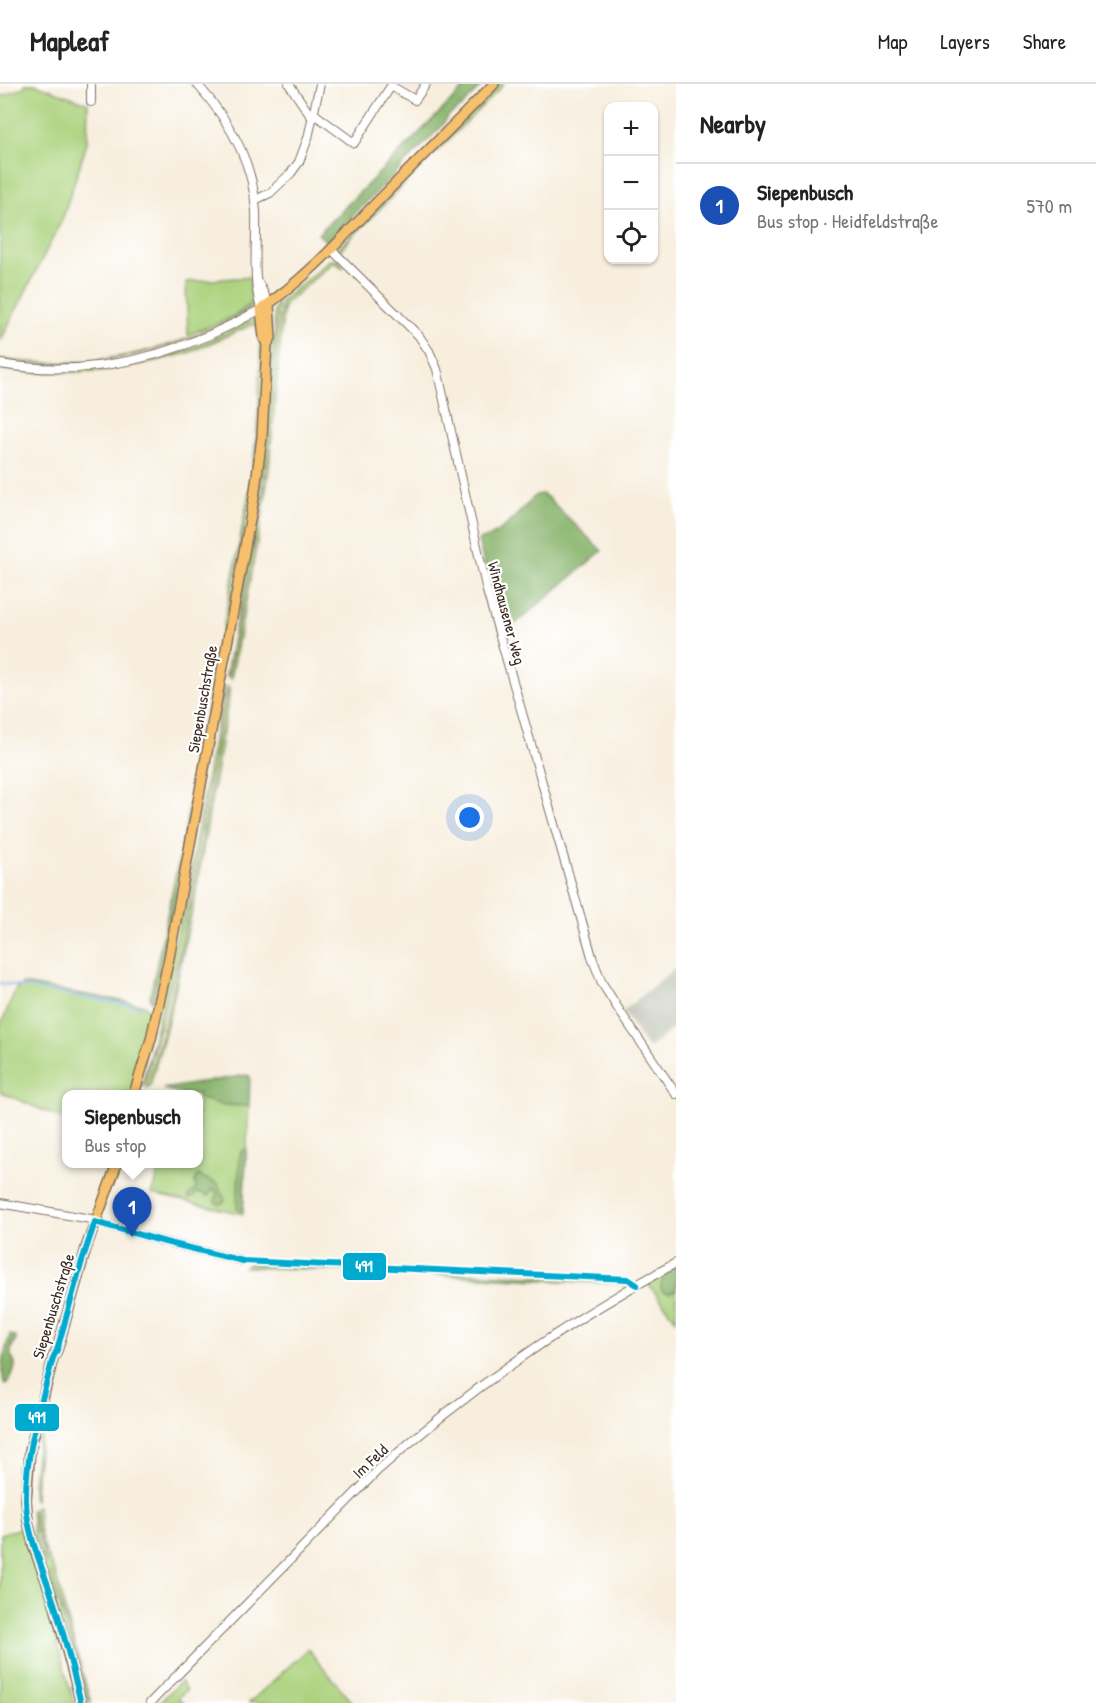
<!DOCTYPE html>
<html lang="en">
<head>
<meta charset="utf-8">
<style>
  :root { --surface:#fff; --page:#f6f6f6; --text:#222; --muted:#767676; --line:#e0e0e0; --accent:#111827 }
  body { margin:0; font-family:"Patrick Hand",sans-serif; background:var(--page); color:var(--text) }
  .controls { position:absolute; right:18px; top:18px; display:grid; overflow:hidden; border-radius:12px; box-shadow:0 2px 4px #0004 }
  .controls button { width:54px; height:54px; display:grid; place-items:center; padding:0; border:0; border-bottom:2px solid var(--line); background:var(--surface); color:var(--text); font:30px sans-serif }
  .you { position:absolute; left:470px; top:734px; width:21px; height:21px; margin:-15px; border:4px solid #fff; border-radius:50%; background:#1a73e8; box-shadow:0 0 0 9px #1a73e833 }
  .badge { display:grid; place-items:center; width:39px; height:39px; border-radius:50%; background:var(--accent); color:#fff; font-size:20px; font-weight:700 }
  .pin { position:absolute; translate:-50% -50px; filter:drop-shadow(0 2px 3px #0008) }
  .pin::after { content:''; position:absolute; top:32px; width:21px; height:18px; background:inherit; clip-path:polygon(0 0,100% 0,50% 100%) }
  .popup { position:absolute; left:62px; top:1006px; width:141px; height:78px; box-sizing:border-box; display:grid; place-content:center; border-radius:12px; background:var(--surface); filter:drop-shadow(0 2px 4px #0005); font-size:20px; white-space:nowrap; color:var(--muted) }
  .popup b { font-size:22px; color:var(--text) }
  .popup::after { content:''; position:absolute; left:50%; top:100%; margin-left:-12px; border:12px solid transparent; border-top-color:var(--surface) }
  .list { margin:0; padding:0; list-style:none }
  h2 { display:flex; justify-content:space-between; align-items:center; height:78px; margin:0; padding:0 24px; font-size:26px }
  h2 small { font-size:20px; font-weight:400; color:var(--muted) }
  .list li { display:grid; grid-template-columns:39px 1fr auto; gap:18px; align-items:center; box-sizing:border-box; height:84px; padding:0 24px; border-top:2px solid var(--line) }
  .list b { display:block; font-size:22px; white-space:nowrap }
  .list p { margin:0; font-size:20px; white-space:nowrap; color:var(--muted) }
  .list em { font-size:20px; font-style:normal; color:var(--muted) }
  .icon { flex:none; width:33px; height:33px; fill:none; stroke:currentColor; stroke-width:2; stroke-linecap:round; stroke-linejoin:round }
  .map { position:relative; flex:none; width:676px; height:1619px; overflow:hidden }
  header { display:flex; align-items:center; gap:36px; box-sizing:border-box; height:84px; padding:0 30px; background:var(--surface); border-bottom:2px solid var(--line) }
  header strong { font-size:28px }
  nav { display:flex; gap:33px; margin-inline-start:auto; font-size:21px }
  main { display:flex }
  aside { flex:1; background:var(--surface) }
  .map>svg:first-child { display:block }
  .industrial { fill:#c2c6b9 }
  .green { fill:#abd27d; stroke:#737e4e; stroke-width:1.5 }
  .forest { fill:#88b46c; stroke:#626f45; stroke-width:1.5 }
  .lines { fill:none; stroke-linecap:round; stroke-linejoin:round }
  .stream { stroke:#85b6f1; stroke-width:2 }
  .minor-casing { stroke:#7d6f61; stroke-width:10 }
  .major-casing { stroke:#7d6f61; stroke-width:12 }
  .minor { stroke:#fff; stroke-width:8 }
  .major { stroke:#f7c06c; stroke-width:9 }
  .bus-1-casing { stroke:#fff; stroke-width:10 }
  .bus-1 { stroke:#00a9ce; stroke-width:6 }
  .labels { text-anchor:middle; stroke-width:4.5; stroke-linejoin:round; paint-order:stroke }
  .street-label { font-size:16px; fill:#3b2a1e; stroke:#fff }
  .line-badge { stroke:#fff; stroke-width:2 }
  .badge-label { font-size:16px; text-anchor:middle; font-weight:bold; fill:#fff }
</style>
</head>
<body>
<header>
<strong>Mapleaf</strong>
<nav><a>Map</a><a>Layers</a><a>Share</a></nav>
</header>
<main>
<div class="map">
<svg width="676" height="1619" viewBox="0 0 676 1619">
  <rect width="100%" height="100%" fill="#fff"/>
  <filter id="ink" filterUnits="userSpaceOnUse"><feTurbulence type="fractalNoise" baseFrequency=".0167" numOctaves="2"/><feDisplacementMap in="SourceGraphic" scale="12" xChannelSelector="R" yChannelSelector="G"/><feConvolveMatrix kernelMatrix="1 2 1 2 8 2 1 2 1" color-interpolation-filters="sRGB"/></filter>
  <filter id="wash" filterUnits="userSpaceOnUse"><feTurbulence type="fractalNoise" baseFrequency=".008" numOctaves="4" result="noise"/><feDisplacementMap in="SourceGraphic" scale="24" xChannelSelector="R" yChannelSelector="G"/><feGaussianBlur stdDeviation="1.35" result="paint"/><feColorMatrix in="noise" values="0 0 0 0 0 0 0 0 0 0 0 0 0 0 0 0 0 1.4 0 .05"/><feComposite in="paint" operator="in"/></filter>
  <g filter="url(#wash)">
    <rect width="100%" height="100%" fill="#f7eedd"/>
    <path class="industrial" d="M676,883V942L648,965L623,927Z"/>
    <g class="green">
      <path d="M25,0H35L88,19L87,59L62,136L0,258V13L23,4Z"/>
      <path d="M499,0H504L355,150L339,167L340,162Z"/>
      <path d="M331,175L340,178L344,184L336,179L331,180L285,220L283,227L269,384L263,428L231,596L229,593L265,401L276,259L281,220L280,218Z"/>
      <path d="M249,193C250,200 252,210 250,217C247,231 201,245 188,251L186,198Z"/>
      <path d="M256,214L253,224C234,237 213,246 191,254C129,278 67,284 1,277L0,275C75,286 158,272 226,238C236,232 250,228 253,215Z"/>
      <path d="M278,219L263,393L258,429L227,592L226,591L256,429L263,371L271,265L274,251V225Z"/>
      <path d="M252,236L256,237L259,241L262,254L263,272V294L254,394L217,593L213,596L250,403L255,364L259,317L260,265L258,245L255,240L247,243L188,269L142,280L100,287L38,289L0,285V283L133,279L161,274L194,263Z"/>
      <path d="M225,603L180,867L143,1002L142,1000L150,971L184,820L223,604Z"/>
      <path d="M228,603L229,605V612L195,814L171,926L150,1002L147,1004L146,1000C190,871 202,736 228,603Z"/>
      <path d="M212,606L214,610L195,719L191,718Z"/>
      <path d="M22,900L144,921L149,926L151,935L131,1010H66V1036L0,1008V943L16,905Z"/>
      <path d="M198,1014L223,1021L249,1022L243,1130L152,1110L159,1087L165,1088L168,1080H198Z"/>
      <path d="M676,1182V1236L649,1201L651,1196Z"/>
      <path d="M66,1255L40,1358L36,1393L35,1416L33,1413C33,1372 43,1334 54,1294C58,1282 61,1265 66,1255Z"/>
      <path d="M37,1422L39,1444L44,1465L55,1489L91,1619H90L67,1539L50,1489L86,1612L87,1619H85L33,1453L31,1425L39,1465L46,1481L34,1432L33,1425Z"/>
      <path d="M25,1443L43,1493L48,1517L46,1520L47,1524H51L55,1541L53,1543L74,1619H0V1450Z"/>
      <path d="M308,1565L353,1619H249Z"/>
      <path d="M181,1597L186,1606L178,1614L183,1619H159Z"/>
    </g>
    <g class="forest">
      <path d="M468,0H483L461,23L449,31L441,43L327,158L318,150Z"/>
      <path d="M542,410L547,413L602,467L514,541L507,546H502L500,545L478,456C500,453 520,427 536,411Z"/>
      <path d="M189,719H195L154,918L151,917L150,913L185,746Z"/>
      <path d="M246,991L250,992L249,1022L223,1021L198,1014V1010H185L163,1005Z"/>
      <path d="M246,1065L243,1128L237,1124L240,1070L242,1067Z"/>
      <path d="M198,1091L218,1100L225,1116L223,1119L219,1120L215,1118L217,1109L213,1105L208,1112L201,1109H196L194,1113L189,1115L188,1112L196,1105L195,1097Z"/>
      <path d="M251,1179L610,1196L625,1197L627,1201L625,1203L623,1200L335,1186L245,1183L248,1180Z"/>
      <path d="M676,1182V1206L669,1209L662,1207L661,1202L663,1189Z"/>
      <path d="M10,1251L14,1252L16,1255C14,1259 10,1265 11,1270C11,1274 14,1276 15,1280C16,1286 10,1295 7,1300L4,1299C0,1286 5,1265 10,1251Z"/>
    </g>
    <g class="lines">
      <path class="stream" d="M0,899L141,923"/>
    </g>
  </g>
  <g filter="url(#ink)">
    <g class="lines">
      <g class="minor-casing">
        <g id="minor">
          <path d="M289,0L310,31L313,32"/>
          <path d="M91,18V0"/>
          <path d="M313,29L354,59L391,2L415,16L426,0"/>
          <path d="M255,116L270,109L291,89L299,78L308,54L320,0"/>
          <path d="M332,166L419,252L429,267L437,285L487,507L593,876L602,899L619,926L676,1010"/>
          <path d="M259,200L269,220"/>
          <path d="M0,280C93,295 181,271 261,225C252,194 257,161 256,128C254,79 229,36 197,0"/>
          <path d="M0,1119L96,1136"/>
          <path d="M95,1138L165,1158L243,1177"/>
          <path d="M150,1619L377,1387C468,1306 569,1236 676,1179"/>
        </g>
      </g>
      <g class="major-casing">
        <g id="major">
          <path d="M267,260L264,254L261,225C306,195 341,155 378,117C417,77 456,39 494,0"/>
          <path d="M134,1010L151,955L169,874L254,414L262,353L267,260L271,254L269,220"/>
          <path d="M81,1619L53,1515L34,1464L28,1437L26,1416L30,1366L53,1274L57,1266L87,1161L117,1080"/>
        </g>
      </g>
      <use href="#minor" class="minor"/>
      <use href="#major" class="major"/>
      <g class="bus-1-casing">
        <g id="bus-1">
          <path d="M95,1138L165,1158L243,1177L628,1195L637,1201"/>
          <path d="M81,1619C72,1584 64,1548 52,1513C42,1482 27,1451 26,1417C25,1369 41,1320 53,1274L57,1266L82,1177L95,1138"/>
        </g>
      </g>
      <use href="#bus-1" class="bus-1"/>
    </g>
  </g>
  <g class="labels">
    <g class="street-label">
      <text transform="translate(507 529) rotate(75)" y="6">Windhausener Weg</text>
      <text transform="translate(202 615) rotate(-80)" y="6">Siepenbuschstraße</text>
      <text transform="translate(53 1222) rotate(-73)" y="6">Siepenbuschstraße</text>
      <text transform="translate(370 1377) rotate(-43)" y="6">Im Feld</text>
    </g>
  </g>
  <g class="line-badge">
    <rect x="342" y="1168" width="45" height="29" rx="6" fill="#00a9ce"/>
    <rect x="14" y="1319" width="46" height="29" rx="6" fill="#00a9ce"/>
  </g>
  <g class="badge-label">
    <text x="364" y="1188">491</text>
    <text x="37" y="1339">491</text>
  </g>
</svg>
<div class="controls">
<button>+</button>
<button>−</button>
<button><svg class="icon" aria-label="locate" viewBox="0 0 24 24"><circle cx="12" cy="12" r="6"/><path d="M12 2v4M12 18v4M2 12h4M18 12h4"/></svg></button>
</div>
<div class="you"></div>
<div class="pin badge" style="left:132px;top:1153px;background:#1a4fb4">1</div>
<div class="popup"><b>Siepenbusch</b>Bus stop</div>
</div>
<aside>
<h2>Nearby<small></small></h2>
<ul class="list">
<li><span class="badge" style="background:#1a4fb4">1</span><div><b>Siepenbusch</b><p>Bus stop · Heidfeldstraße</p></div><em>570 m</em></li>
</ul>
</aside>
</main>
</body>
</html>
